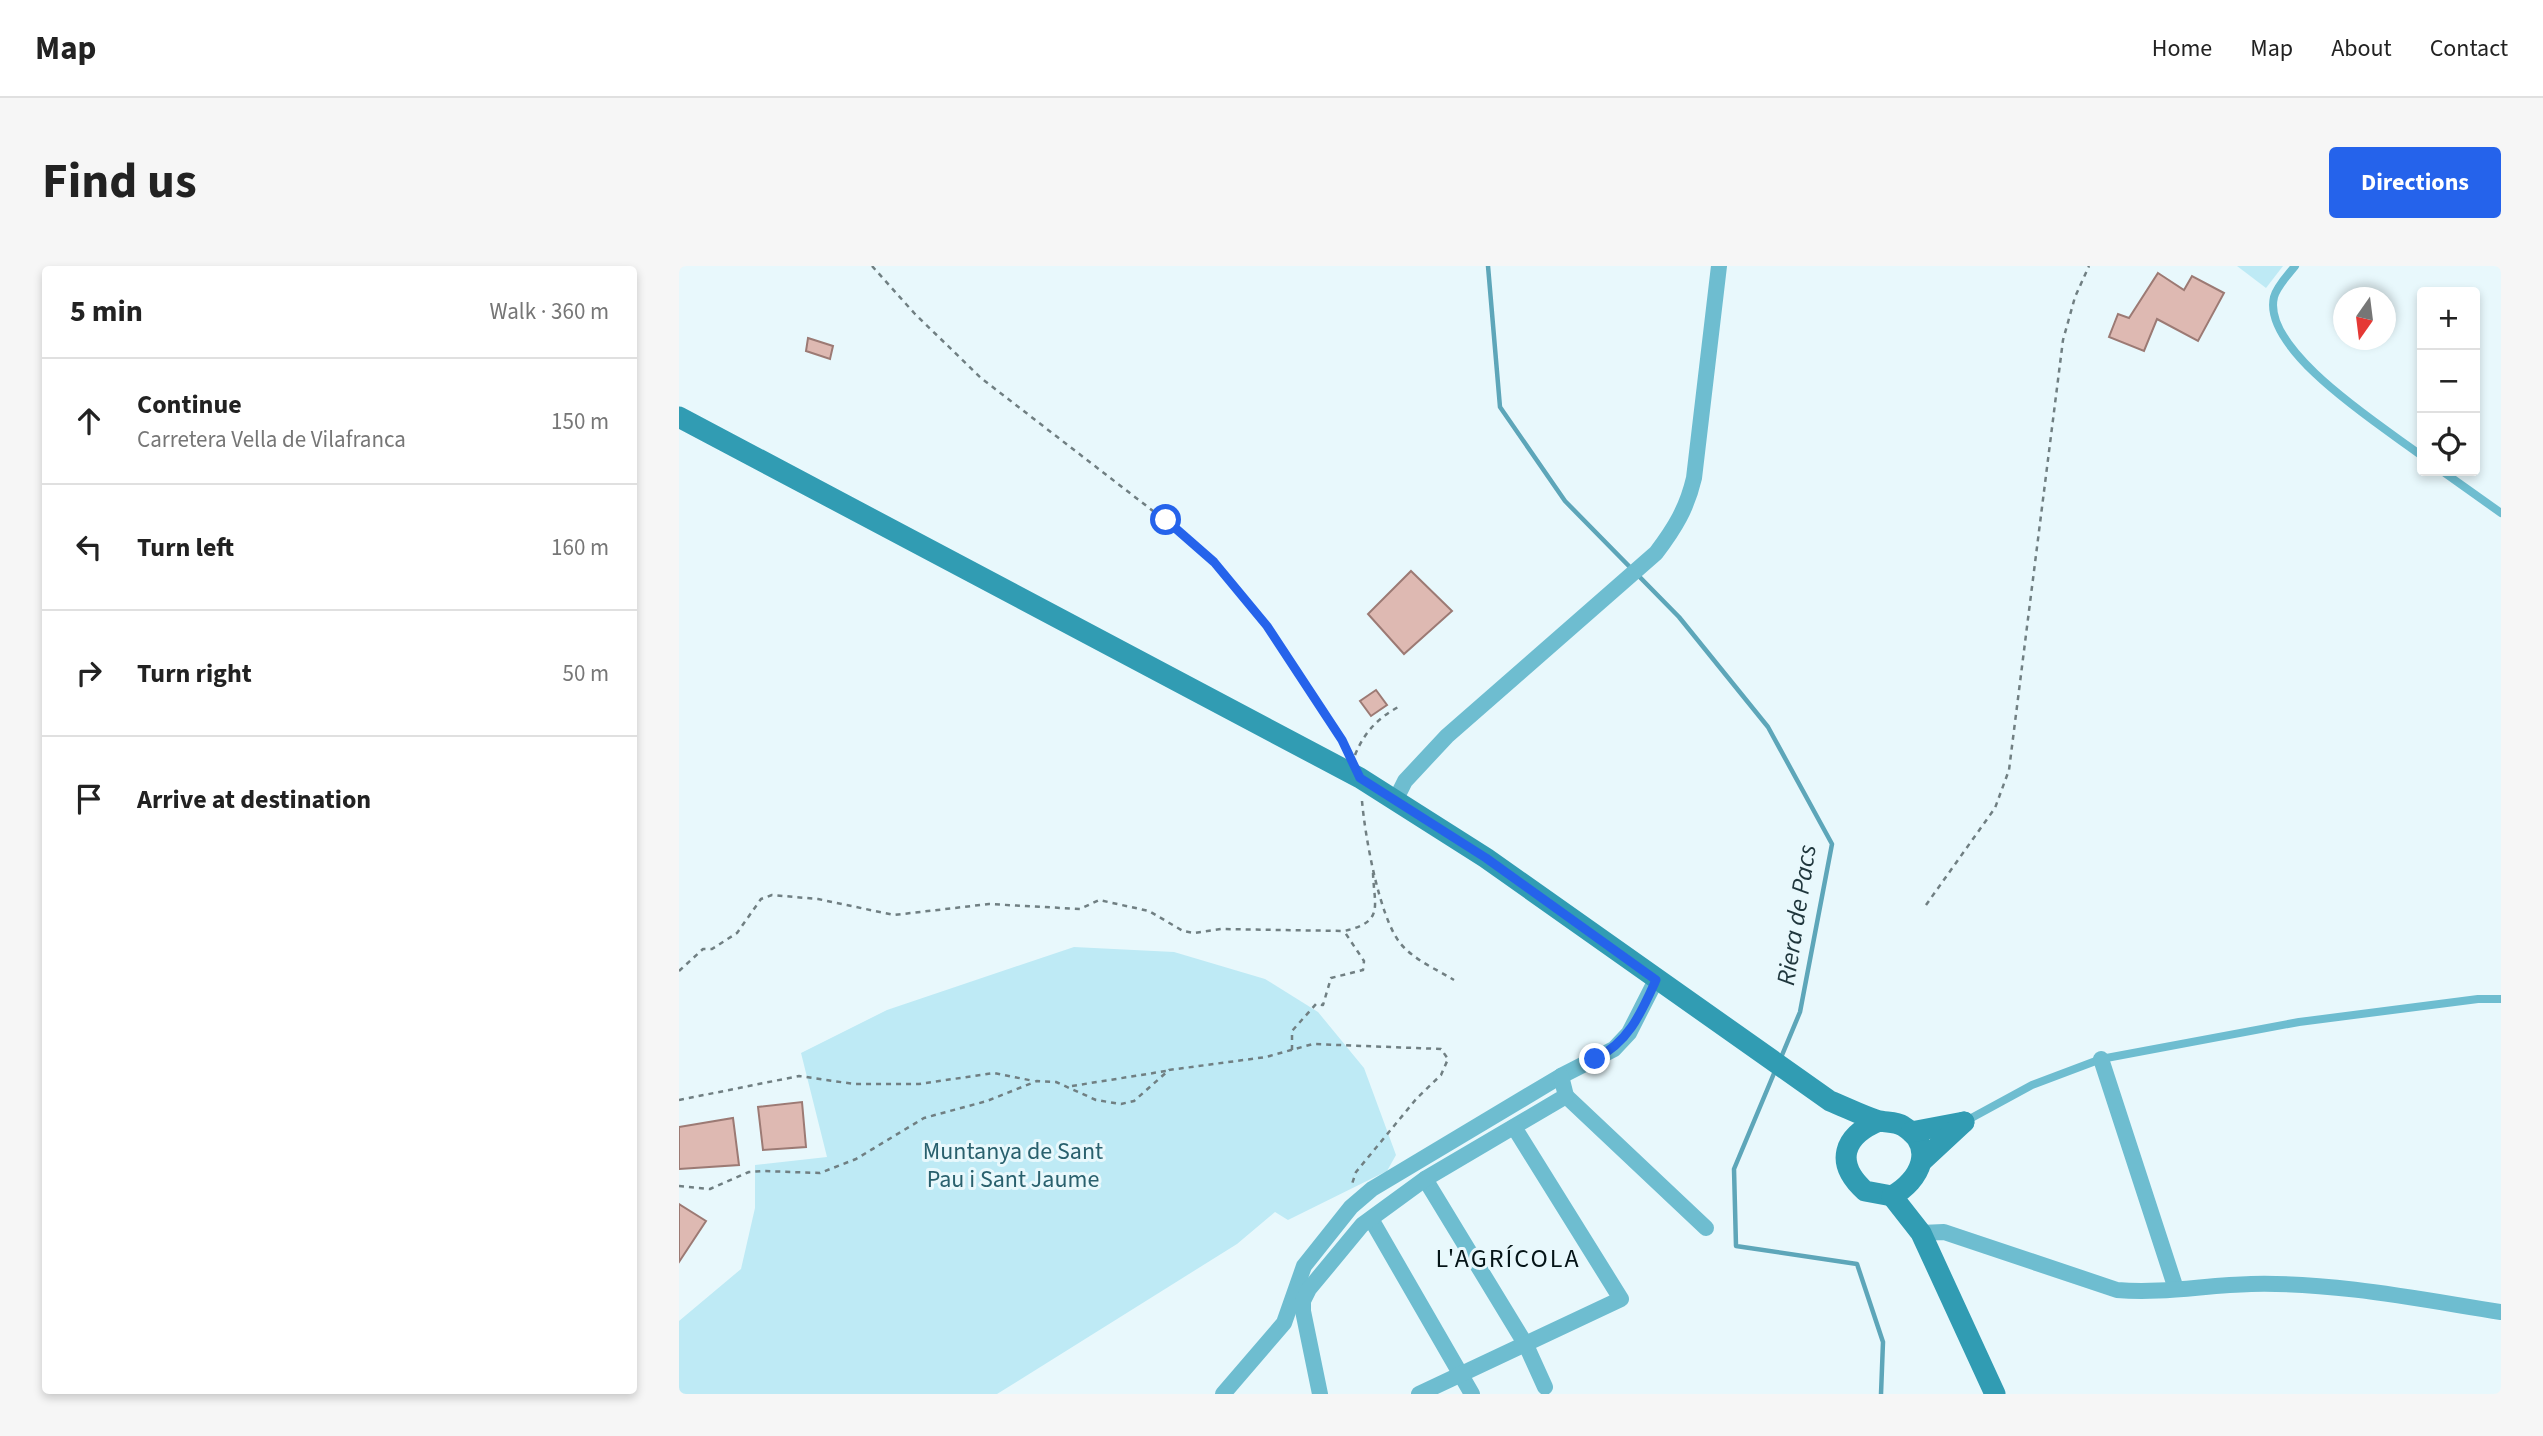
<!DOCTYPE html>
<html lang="en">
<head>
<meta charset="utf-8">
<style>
  :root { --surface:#fff; --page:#f6f6f6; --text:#222; --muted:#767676; --line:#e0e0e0; --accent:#2563eb }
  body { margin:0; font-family:"Source Sans 3",sans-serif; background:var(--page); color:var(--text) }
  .controls { position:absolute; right:21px; top:21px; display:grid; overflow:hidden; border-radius:7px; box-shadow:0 4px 10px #0003 }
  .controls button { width:63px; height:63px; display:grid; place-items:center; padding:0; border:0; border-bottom:2px solid var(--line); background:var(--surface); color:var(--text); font:35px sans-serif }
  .compass { position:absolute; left:1654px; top:21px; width:63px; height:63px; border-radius:50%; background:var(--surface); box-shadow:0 4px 10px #0003; rotate:194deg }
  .stop { position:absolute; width:21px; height:21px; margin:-16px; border:5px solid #2563eb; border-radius:50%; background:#fff }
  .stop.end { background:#2563eb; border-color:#fff; box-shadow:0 2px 7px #0008 }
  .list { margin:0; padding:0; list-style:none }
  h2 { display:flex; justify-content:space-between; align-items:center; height:91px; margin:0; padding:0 28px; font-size:30px }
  h2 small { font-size:23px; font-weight:400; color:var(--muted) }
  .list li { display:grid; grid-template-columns:46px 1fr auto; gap:21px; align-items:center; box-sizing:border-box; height:126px; padding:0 28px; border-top:2px solid var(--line) }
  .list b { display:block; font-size:26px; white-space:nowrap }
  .list p { margin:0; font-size:23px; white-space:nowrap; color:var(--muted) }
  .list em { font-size:23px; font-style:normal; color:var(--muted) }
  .icon { flex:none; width:38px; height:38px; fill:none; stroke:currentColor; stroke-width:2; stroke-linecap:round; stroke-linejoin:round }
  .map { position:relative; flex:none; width:1822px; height:1128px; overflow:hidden; border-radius:7px }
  header { display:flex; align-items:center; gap:42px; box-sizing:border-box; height:98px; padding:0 35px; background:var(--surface); border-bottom:2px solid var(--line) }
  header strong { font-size:33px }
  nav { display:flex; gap:38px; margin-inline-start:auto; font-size:24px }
  .intro { display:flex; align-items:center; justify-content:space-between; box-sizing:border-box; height:168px; padding:0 42px }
  h1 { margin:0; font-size:49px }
  .button { padding:18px 32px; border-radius:7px; background:var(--accent); color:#fff; font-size:24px; font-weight:700 }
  main { display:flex; gap:42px; padding:0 42px }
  aside { flex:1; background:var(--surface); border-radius:7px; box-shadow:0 4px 10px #0003 }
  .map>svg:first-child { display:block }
  .green { fill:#beeaf5 }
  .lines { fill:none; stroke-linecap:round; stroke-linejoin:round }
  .stream { stroke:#5da6b9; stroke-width:4.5 }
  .building { fill:#deb9b2; stroke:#9c7a74; stroke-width:2 }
  .path { stroke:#707f82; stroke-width:2.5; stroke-dasharray:5 5; stroke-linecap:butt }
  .service { stroke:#6ebdd0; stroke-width:8 }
  .minor { stroke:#6ebdd0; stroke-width:16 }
  .secondary { stroke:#319cb3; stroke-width:21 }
  .route { stroke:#2563eb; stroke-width:9 }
  .labels { text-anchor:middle; stroke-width:6; stroke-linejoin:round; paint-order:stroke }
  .park-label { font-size:24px; fill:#29606d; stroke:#e8f8fc }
  .water-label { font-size:26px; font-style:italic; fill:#1f363c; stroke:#e8f8fc }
  .neighbourhood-label { font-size:26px; letter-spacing:2px; fill:#051417; stroke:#e8f8fc }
</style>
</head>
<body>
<header>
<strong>Map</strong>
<nav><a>Home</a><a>Map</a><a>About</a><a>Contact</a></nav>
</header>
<div class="intro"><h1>Find us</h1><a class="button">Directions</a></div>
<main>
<aside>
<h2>5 min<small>Walk · 360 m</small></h2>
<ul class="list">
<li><svg class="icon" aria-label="ahead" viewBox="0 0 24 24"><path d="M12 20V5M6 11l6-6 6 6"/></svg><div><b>Continue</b><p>Carretera Vella de Vilafranca</p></div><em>150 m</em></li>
<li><svg class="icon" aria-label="left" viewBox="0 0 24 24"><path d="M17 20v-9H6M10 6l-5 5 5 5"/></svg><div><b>Turn left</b></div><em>160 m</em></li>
<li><svg class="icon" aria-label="right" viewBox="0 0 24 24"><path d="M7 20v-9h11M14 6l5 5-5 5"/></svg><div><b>Turn right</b></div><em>50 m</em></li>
<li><svg class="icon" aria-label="arrive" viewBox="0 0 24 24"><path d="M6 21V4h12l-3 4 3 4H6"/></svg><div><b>Arrive at destination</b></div></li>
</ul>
</aside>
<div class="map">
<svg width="1822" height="1128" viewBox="0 0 1822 1128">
  <rect width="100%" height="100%" fill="#e8f8fc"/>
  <g class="green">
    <path d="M1558,0H1604L1587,22Z"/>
    <path d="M395,681L495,686L586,713L639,746L685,802L717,889L708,905L609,954L596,946L558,978L318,1128H0V1055L62,1003L76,942V899L148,891L122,787L208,744Z"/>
  </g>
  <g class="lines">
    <g class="stream">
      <path d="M809,0L821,141L886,235L1000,351L1089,461L1153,578L1121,746L1101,794"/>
      <path d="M1096,805L1055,903L1057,980L1178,998L1204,1076L1202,1128"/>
    </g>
  </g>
  <g class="building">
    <path d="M1479,7L1505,24L1513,10L1545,27L1519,75L1478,53L1465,85L1430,71L1439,48L1450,52Z"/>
    <path d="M129,72L154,80L151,93L127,85Z"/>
    <path d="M732,305L773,345L725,388L689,348Z"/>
    <path d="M697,424L708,439L692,450L681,435Z"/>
    <path d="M123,836L127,881L84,884L79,841Z"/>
    <path d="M54,852L60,899L0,903V861Z"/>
    <path d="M0,938L27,955L0,996Z"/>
  </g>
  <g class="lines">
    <g class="path">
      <path d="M193,0L236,48L302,112L487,255L535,296L588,361L669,486"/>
      <path d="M676,489C686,465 699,452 721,440"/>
      <path d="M683,535C686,570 700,650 721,677C735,694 757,703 775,714"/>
      <path d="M1247,639L1316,542L1330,504L1384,74L1396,31L1410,0"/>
      <path d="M0,705L24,683H33L58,667L82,633L93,629L139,633L215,649L310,638L401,643L420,634L470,645L504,665L515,667L542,663L665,665C706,656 695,640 694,607"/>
      <path d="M613,784V765L637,738L644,739L652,712L684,704L685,695L665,665"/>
      <path d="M393,820L487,805"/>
      <path d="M0,834L120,810L175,818H240L315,807L355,815"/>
      <path d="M0,920L31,923L70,906L84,905L141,907L177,893L245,852L308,835L358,815L377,816L417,834L442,838L455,835L490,804L587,791L634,778L762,783L769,793L762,809L738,832L677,906L672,921"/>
    </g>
    <g class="service">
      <path d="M1616,0C1609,9 1598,20 1595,31C1582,85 1706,162 1743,190"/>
      <path d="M1763,205L1822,247"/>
      <path d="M1285,856L1353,819L1422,793L1620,756L1799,733H1822"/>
    </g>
    <g class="minor">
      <path d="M717,533L726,515L768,470L977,287C996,262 1008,242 1015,212L1040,0"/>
      <path d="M1422,793L1497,1023"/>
      <path d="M887,830L1027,962"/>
      <path d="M746,913L847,1079L866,1121"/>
      <path d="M692,953L793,1128"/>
      <path d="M1242,967L1265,966L1438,1024C1483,1028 1527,1019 1572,1018C1656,1016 1739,1033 1822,1046"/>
      <path d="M544,1128L605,1057L625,1000L672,941L693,923L882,810L935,783L950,767L977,714"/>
      <path d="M641,1128L624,1045V1035L630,1023L683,959L746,913L887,830L882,810"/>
      <path d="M740,1128L942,1033L835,861"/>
    </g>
    <g class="secondary">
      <path d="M0,151L681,512L807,592L1151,835C1166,841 1182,849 1197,854C1206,857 1216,855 1224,860C1258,880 1241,915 1213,930L1186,925C1155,897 1164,870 1200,855"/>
      <path d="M1232,866L1285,856"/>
      <path d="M1243,895L1285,856"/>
      <path d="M1213,930L1242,967L1316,1128"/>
    </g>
  </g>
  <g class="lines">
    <path class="route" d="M487,254L535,296L588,360L663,474L681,512L807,592L977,714C962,747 950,776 916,793"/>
  </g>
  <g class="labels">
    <g class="park-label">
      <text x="334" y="893">Muntanya de Sant<tspan x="334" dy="28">Pau i Sant Jaume</tspan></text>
    </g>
    <g class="water-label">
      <text transform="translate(1117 649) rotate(-81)" y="9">Riera de Pacs</text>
    </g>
    <g class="neighbourhood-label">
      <text x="829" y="1001">L'AGRÍCOLA</text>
    </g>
  </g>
</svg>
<div class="controls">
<button>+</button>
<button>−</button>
<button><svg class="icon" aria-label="locate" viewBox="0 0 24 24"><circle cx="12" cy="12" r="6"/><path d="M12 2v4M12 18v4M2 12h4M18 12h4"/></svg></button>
</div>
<svg class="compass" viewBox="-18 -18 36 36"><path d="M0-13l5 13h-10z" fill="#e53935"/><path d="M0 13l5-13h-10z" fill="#767676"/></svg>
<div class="stop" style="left:487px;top:254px"></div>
<div class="stop end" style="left:916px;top:793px"></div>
</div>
</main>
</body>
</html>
